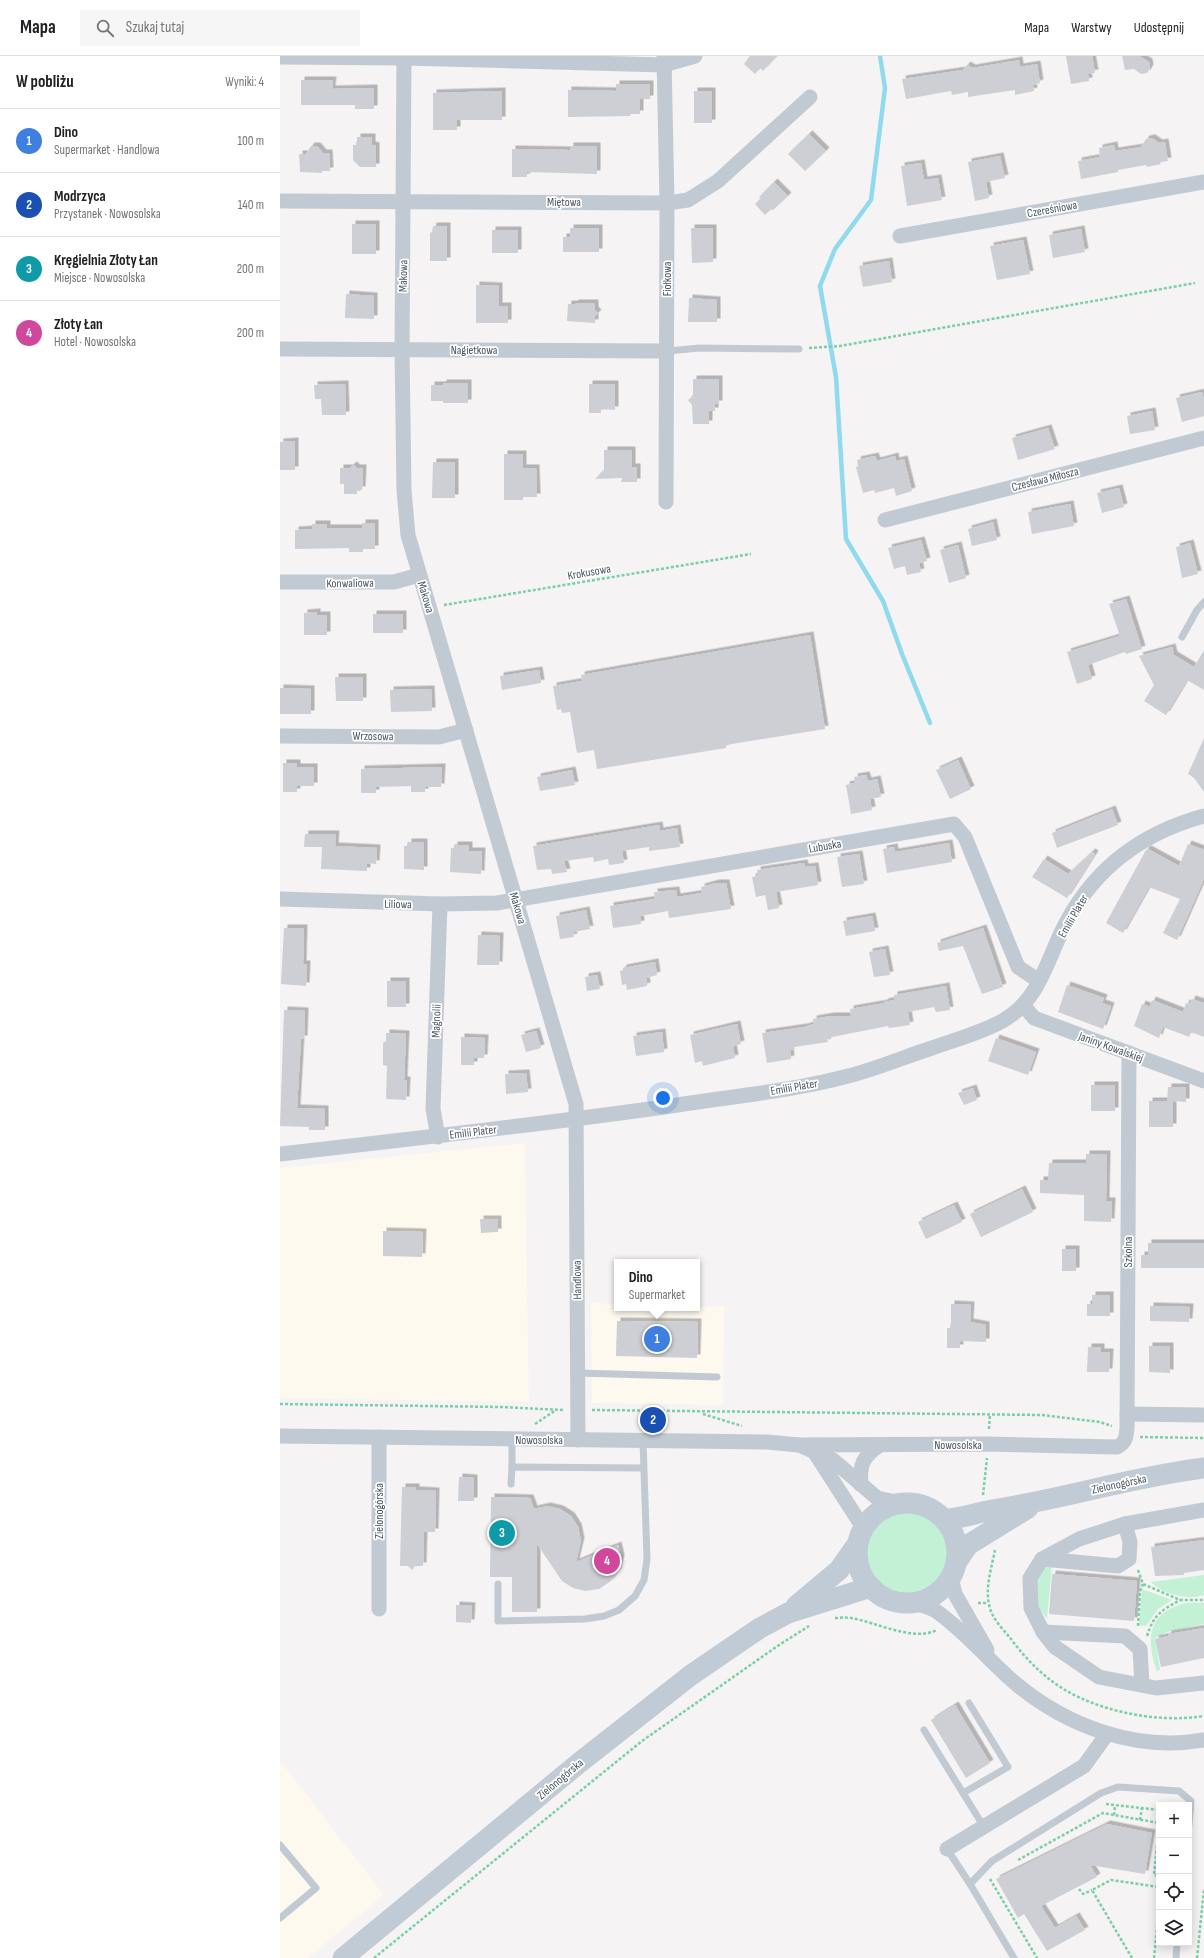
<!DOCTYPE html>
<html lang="pl">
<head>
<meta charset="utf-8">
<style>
  :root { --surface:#fff; --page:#f6f6f6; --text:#202124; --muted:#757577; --line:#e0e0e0; --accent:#1a73e8 }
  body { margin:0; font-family:"Sofia Sans Condensed",sans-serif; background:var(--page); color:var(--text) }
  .controls { position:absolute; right:12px; bottom:12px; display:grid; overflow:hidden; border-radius:0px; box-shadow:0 2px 10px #0003 }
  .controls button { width:36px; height:36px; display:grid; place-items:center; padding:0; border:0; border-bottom:1px solid var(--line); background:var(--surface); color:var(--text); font:20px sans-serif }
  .you { position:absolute; left:383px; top:1042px; width:14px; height:14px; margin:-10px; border:3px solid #fff; border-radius:50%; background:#1a73e8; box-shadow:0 0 0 6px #1a73e833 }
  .badge { display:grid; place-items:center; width:26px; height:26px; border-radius:50%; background:var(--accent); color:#fff; font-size:13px; font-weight:700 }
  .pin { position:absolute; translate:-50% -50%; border:2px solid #fff; box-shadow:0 1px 4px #0006 }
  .popup { position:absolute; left:334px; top:1203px; width:86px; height:52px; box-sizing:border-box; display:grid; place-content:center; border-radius:0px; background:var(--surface); filter:drop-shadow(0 1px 3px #0005); font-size:13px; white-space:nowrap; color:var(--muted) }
  .popup b { font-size:15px; color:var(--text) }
  .popup::after { content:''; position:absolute; left:50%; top:100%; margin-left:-8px; border:8px solid transparent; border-top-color:var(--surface) }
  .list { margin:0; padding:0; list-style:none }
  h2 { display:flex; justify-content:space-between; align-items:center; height:52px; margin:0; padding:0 16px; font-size:17px }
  h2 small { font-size:13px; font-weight:400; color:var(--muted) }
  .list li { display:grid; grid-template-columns:26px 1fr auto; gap:12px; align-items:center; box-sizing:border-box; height:64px; padding:0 16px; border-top:1px solid var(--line) }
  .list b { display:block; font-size:15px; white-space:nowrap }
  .list p { margin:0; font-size:13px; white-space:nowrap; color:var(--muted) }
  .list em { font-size:13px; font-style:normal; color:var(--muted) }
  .icon { flex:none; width:22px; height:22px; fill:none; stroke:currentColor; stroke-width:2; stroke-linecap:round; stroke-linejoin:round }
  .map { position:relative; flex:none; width:924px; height:1902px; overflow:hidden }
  header { display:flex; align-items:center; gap:24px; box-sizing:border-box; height:56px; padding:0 20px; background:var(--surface); border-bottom:1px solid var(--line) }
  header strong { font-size:19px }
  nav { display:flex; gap:22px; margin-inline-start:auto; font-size:14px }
  .search { width:280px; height:36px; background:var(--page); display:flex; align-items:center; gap:10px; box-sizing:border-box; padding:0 14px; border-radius:0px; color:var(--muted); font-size:15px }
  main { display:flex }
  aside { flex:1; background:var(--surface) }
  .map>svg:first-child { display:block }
  .commercial { fill:#fdf9ef }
  .green { fill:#c3f1d5 }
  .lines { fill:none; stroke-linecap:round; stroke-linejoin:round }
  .stream { stroke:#90daee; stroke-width:4.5 }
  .building { fill:#cdcfd5; filter:url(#shadow) }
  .path { stroke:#7ad0a6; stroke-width:2.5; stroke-dasharray:3 2; stroke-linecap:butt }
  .lane { stroke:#c1cad2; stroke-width:7 }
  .street { stroke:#c1cad2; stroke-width:15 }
  .secondary { stroke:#c1cbd6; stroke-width:21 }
  .labels { text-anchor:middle; stroke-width:3.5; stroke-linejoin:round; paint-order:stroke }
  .street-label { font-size:12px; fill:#4a5661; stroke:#fff }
</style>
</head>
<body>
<header>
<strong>Mapa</strong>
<div class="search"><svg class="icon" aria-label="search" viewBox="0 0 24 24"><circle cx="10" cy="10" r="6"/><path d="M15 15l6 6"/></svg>Szukaj tutaj</div>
<nav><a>Mapa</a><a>Warstwy</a><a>Udostępnij</a></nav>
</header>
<main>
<aside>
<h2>W pobliżu<small>Wyniki: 4</small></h2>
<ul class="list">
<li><span class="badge" style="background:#3f7fe0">1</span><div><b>Dino</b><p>Supermarket · Handlowa</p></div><em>100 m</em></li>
<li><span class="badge" style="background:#1a4fb4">2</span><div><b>Modrzyca</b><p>Przystanek · Nowosolska</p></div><em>140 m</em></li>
<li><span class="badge" style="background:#0f9aa8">3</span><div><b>Kręgielnia Złoty Łan</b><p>Miejsce · Nowosolska</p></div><em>200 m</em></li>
<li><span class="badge" style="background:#d1479c">4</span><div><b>Złoty Łan</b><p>Hotel · Nowosolska</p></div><em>200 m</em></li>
</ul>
</aside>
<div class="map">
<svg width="924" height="1902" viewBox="0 0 924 1902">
  <defs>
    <filter id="shadow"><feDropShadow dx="3.5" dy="-3.5" stdDeviation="0" flood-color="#0004"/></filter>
  </defs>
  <rect width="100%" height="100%" fill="#f5f3f3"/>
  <g class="commercial">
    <path d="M245,1087L249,1346L0,1342V1112Z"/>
    <path d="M311,1247L337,1248V1252L444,1250L443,1349L312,1347Z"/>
    <path d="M3,1708L104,1839L28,1902H0V1709Z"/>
  </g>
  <g class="green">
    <circle cx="627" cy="1497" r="41"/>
    <path d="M772,1509L767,1562L756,1550L754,1530L761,1514Z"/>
    <path d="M924,1519V1539C907,1544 884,1539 871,1526Z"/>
    <path d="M862,1533L892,1544L878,1553L866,1570L859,1569Z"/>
    <path d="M924,1547V1568L887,1576L875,1582L880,1614L877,1615C867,1587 866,1560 899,1549C906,1546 916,1547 924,1547Z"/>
  </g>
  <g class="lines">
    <path class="stream" d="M600,0L605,32L591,144L555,193L540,230L556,321L566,483L603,545L622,598L650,667"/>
  </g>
  <g class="building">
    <path d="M470,0H497L483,15L480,12L475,18L464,8Z"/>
    <path d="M786,0H812L815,17L808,18L809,25L791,28Z"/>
    <path d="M842,0H859L869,6L870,12L867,17L861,18L854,13L845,14Z"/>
    <path d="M739,4L740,11L757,8L760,27L753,29L754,35L735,39V34L688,41V36L672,39L671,35L626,43L622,23L683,14L687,9L692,12Z"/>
    <path d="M21,24H53L52,33L94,32V53H75V49H21Z"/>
    <path d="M336,28H370V43H360V58H351L350,60L288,61V34L336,35Z"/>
    <path d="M222,35V64H177V74H153V37Z"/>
    <rect x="414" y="35" width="18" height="32"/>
    <path d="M529,78L546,95L525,115L508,98Z"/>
    <path d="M77,81H92V89L96,90V111H80L73,104V89H77Z"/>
    <path d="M872,82L879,87L885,86L888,105L880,106L881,108L867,111L866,109L838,114V116L801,123L798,105L820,101L819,92L834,89L835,95L861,91L866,83Z"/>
    <path d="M31,90H37L43,97H49L50,115H42V117L20,116L19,98H26Z"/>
    <path d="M290,90H317V118L247,116V121H232V93L290,94Z"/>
    <path d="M720,100L725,122L706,126L709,142L695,145L688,106Z"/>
    <path d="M641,107L644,124L658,122L662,144L627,150L621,110Z"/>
    <path d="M494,126L508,140L493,154L491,153L485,159L475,148L481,142L479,141Z"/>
    <rect x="72" y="168" width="24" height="30"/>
    <path d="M153,170H167V205H150V177L152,176Z"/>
    <path d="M290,172H319V196H283V181H290Z"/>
    <path d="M411,172H433V206L412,207Z"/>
    <path d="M801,173L805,196L773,202L769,179Z"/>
    <rect x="212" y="174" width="26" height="23"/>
    <path d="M743,184L750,218L717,224L710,190Z"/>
    <path d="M609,205L612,226L583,231L579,210Z"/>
    <path d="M196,229L219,230V250H228V267H196Z"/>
    <path d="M66,238L94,240V263L65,262Z"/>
    <path d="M409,242L437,244V266H408Z"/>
    <path d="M295,247H315V254L318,257L315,260V267L287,265L288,248H295Z"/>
    <path d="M413,323H439V348H435V355H429V368H413L412,349L408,344L413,340Z"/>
    <path d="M163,327H188V347H163V345H151V329H163Z"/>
    <path d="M65,328L66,359H42L41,343H35L34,329Z"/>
    <path d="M309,328H335V354L321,353V357H309Z"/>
    <path d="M922,336L924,345V360L902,366L896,342Z"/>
    <path d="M872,355L875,374L850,378L847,360Z"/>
    <path d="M768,372L775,393L738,404L732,382Z"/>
    <path d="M15,385V414H0V386Z"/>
    <path d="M324,394H352V411H357V426H341L342,422L315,423L324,414Z"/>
    <path d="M224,398H243V412H256L257,441H243V444H224Z"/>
    <path d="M595,400L597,405L615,400L616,405L624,403L632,435L616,440L614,432L595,437L594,434L583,437L576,411L578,410L577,404Z"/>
    <path d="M153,406H175V442H152Z"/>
    <path d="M73,409L77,412H83L82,434H77V438H64V428H60V412H70Z"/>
    <path d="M839,432L844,451L822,457L817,437Z"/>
    <path d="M790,448L794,470L752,478L748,456Z"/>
    <path d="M713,466L717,484L692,490L688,473Z"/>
    <path d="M82,467H95V493H83V496H69V492L15,493V474L32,473V468H47V472H82Z"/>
    <path d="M641,484L647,505L639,507L641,516L627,519L625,510L614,513L608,492Z"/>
    <path d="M910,487L918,518L902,522L896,491Z"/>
    <path d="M678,489L686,522L669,527L660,494Z"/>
    <path d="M846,543L862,593L846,598L845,596L808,609L812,623L797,628L787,596L840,580L829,548Z"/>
    <path d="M37,556V559H47V579H24V557Z"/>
    <rect x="93" y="558" width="30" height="19"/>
    <path d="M530,579L545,673L446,689V692L317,713L314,694L297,697L290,656L282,657L281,653L277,654L273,630L302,625L301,619Z"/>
    <path d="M892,591L894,599L914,611L924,594V634L907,624L886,659L864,645L874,629L859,600Z"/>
    <path d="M259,614L261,627L222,634L220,620Z"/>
    <path d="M55,621H83V645H56Z"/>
    <path d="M0,632L31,633V658H0Z"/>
    <path d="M151,633L152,655L111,656L110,634Z"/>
    <path d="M924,682V736L914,722L908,718Z"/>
    <path d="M678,704L691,733L670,743L656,714Z"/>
    <path d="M3,707H17V711H34V730H17V736H3Z"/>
    <path d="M162,711L161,731H145V736H131V730L96,731V737H81V713Z"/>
    <path d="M292,714L295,729L260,735L257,721Z"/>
    <path d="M586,719L588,725L597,723L601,741L590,743L592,754L571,758L566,729L575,727L574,721Z"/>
    <path d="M832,753L838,769L777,792L772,777Z"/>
    <path d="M379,769L380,775L397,772L400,791L369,795V791L342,795L344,807L329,809L328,803L314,806L313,801L284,805L287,816L272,818L271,813L257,814L253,790Z"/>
    <path d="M25,778H56L55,790L97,792L96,808L87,807V815L41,813L42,791H24Z"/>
    <path d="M128,786H144V814L124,813V790H128Z"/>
    <path d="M669,787L672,806L607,817L603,793L614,791L615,796Z"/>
    <path d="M908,788L924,794V823L897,884L883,877L900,843L869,831L843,877L826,867L866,794L868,793L899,810Z"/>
    <path d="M174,789H189V795H202L201,818L170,816L171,792H174Z"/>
    <path d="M812,796L815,798L787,842L752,821L764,803L788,818Z"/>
    <path d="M579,798L584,828L562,831L557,801Z"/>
    <path d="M524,807L525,811L535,810L538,829L496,836L499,852L488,854L485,839L476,841L472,821L478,820L477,814Z"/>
    <path d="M436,827H446L451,853L389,862L388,855L360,860L361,868L333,872L330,850L375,843L374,836L396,834L397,841L422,837L421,831Z"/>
    <path d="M306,854L310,873L293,876L294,881L280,883L276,860Z"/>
    <path d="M592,860L595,875L566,880L563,865Z"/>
    <path d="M4,872H24L23,908H27L26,930L1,928Z"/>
    <path d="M703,872L723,931L702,938L683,890L659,895L657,887Z"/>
    <path d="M198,879L220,880L219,909H197Z"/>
    <path d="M605,893L610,919L594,921L589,896Z"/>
    <path d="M375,906L377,919L366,922L367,930L347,934L346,928L342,929L340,915L343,914V912Z"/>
    <path d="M317,919L320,933L307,935L305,921Z"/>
    <rect x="107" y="925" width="19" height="26"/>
    <path d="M787,929L824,942L822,947L831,950L823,973L778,956Z"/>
    <path d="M666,930L670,954L656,956L654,951L628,956L630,969L609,972L608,970L547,982L548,986L514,991L515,993L510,994L511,1003L487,1007L482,977L524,971L534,968L533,963L551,960H571L570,953L605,947L604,946L614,944V939Z"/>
    <path d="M912,943L924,947V981L911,976L909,981L883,971L879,982L854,970L862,948L870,951L872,944L903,956L906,947L910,948Z"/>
    <path d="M4,954L25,955L24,983H21L17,1052L45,1053V1074H29V1071L0,1070Z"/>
    <path d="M457,968L461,988L453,990L455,1002L423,1010L422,1005L415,1007L410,979Z"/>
    <path d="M256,975L261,992L246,996L241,979Z"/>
    <path d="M382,976L384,996L356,1000L353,980Z"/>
    <path d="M106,977L126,978L124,1024H127L126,1044L106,1043L107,1010L103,1009V987L106,985Z"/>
    <path d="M181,981L205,982L204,1002H194V1009H181Z"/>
    <path d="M716,982L756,996L748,1019L708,1005Z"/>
    <path d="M246,1017L248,1036L226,1038L225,1018Z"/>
    <rect x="811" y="1029" width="24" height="26"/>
    <path d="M888,1031H906V1046L893,1045V1071H869V1045H890H887Z"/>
    <path d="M693,1032L697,1044L684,1049L678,1037Z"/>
    <path d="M806,1098H827L826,1145H832L831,1166L804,1165V1139L760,1137V1124H768L769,1107H806Z"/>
    <path d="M742,1133L753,1156L701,1181L690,1158Z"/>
    <path d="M674,1149L682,1166L646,1183L638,1166Z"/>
    <path d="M200,1163H218V1176L201,1177Z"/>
    <path d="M103,1175L143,1176L142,1201L103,1200Z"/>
    <path d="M868,1187H924V1212H861V1199H868Z"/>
    <rect x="782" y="1193" width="14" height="22"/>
    <path d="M812,1239H830V1260H807V1248H812Z"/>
    <path d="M671,1248L691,1249L690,1266L706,1269V1286L680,1285V1292H667V1272H671Z"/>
    <path d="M870,1250L910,1251L909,1266L870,1265Z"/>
    <path d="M337,1265L418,1266L417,1302L336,1300Z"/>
    <path d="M869,1290H890V1317L869,1316Z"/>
    <path d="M808,1291H821V1296H830L829,1316H807Z"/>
    <path d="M179,1421L194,1422V1445H178Z"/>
    <path d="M122,1431H136V1434L156,1435L155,1476H144L143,1510H135L132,1514L128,1510H120Z"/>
    <path d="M211,1441L250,1442L254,1453L267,1450L280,1453L291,1460L298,1471L301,1485L296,1506L338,1489L341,1502L338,1515L331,1525L319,1533L305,1535L293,1532L282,1525L257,1488V1556H232V1521H210Z"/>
    <path d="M924,1484V1514L904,1517V1519L875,1520L871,1491Z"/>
    <path d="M772,1518L857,1525L854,1565L769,1558Z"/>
    <path d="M176,1549L192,1550L191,1567L176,1566Z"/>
    <path d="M924,1572V1602L881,1611L875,1583L888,1580V1578Z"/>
    <path d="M675,1649L710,1707L686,1722L651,1664Z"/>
    <path d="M827,1768L872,1777L865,1818L810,1809L817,1821L761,1850L775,1872L796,1860L805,1874L767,1895L744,1858L738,1862L716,1823Z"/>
  </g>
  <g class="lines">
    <g class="path">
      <path d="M529,292L560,290L915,227"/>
      <path d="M164,549L471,498"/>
      <path d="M0,1348L221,1351L283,1354"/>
      <path d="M312,1354L762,1359L820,1366L832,1370"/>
      <path d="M423,1358L462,1370"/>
      <path d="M255,1368L276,1354"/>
      <path d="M709,1373L710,1358"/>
      <path d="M860,1381L924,1382"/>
      <path d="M703,1439L707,1402"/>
      <path d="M715,1494C712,1510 705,1531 709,1548C711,1562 723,1573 731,1583C742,1598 754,1611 769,1623C808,1654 875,1668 924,1660"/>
      <path d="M858,1514L863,1528L900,1544H924"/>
      <path d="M698,1547H708"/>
      <path d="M555,1562C560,1562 565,1561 571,1562C596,1566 633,1586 657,1574"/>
      <path d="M858,1570L860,1535L863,1528"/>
      <path d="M867,1580C874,1558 881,1555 900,1544"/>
      <path d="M826,1748L879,1754"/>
      <path d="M834,1759L835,1750"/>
      <path d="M860,1764L862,1752"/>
      <path d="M879,1770L874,1819L879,1820"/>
      <path d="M738,1804L823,1757L879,1767"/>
      <path d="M874,1812H879"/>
      <path d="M710,1823L757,1902"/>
      <path d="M799,1833L803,1838L812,1834"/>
      <path d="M94,1902L362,1685L499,1589L529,1570"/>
      <path d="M852,1902L812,1834L831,1824L879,1831"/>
      <path d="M874,1902L879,1852"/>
      <path d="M917,1902L924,1833"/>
    </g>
    <g class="lane">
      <path d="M388,295L419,292L519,293"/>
      <path d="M902,581L917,554L924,546"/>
      <path d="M298,1317L437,1321"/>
      <path d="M232,1411V1383"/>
      <path d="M231,1428L232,1411L363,1412"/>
      <path d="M218,1528V1565L305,1563L324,1560L339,1554L355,1540L364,1524L367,1503L363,1385"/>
      <path d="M644,1674L704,1771"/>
      <path d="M683,1737L728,1711L689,1647"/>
      <path d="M0,1789L36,1832L0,1862"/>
      <path d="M667,1793L690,1828L734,1902"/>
      <path d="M690,1828L712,1805L821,1737L838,1731L899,1735L911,1745L909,1768"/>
      <path d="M896,1902L897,1887"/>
    </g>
    <g class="street">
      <path d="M124,0L122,294L124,434L128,479L296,1048L298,1384"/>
      <path d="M384,0L387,147L386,446"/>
      <path d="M0,1L124,2L384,9L415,0"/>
      <path d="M0,145L387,147L408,144L438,125L530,41"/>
      <path d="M620,180L924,126"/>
      <path d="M0,293L388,295"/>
      <path d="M605,464L924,382"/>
      <path d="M0,526H114L139,519"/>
      <path d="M0,680L159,681L186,674"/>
      <path d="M0,843L160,848L217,847L674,768L685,781L738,911L759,925"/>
      <path d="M744,950L754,962L924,1025"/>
      <path d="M158,1081L153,1053L160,848"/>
      <path d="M0,1098C133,1083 266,1068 398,1049C455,1040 512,1035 568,1020C596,1013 624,1001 652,992C676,983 702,977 724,964C761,943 768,899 787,865C817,810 865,776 924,760"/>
      <path d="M847,1358L924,1359"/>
      <path d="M0,1380L487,1386L519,1389L553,1404L597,1442L621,1447"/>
      <path d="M99,1381V1553"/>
      <path d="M519,1389L708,1388L837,1391C845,1387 846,1382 847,1373L849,997"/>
      <path d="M535,1397L584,1473"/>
      <path d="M581,1429C579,1409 583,1400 600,1389"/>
      <path d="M924,1454L845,1468L799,1483L762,1503L750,1522L751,1552L763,1576L775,1591L819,1621L876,1632L924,1627"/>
      <path d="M762,1503L838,1510L849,1503L850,1486L845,1468"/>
      <path d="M671,1521L675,1538L707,1594"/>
      <path d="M633,1547C640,1549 650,1551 656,1555C685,1575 708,1604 735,1627C786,1670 856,1696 924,1684"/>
      <path d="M763,1576L845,1580L860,1593L862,1629"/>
      <path d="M667,1793L804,1710L827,1678"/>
    </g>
    <g class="secondary">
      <circle cx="627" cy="1497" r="50"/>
      <path d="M664,1463C681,1463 695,1457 712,1454C783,1443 852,1421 924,1412"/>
      <path d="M676,1507L688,1489L748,1452"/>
      <path d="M516,1550L559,1514L578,1487"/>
      <path d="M63,1902L299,1707L411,1619L480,1572L508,1557L591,1531"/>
    </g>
  </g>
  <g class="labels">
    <g class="street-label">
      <text x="284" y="150">Miętowa</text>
      <text transform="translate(772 153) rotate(-10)" y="4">Czereśniowa</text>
      <text transform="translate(123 220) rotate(-89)" y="4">Makowa</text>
      <text transform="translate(387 223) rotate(-90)" y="4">Fiołkowa</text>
      <text x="194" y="298">Nagietkowa</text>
      <text transform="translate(765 423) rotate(-14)" y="4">Czesława Miłosza</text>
      <text transform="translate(309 516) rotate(-10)" y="4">Krokusowa</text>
      <text transform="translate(70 527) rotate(-1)" y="4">Konwaliowa</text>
      <text transform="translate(146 541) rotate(73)" y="4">Makowa</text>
      <text transform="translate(93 680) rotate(1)" y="4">Wrzosowa</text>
      <text transform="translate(545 790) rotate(-10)" y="4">Lubuska</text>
      <text transform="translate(118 848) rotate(1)" y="4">Liliowa</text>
      <text transform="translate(238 852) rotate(73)" y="4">Makowa</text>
      <text transform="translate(793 860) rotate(-60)" y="4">Emilii Plater</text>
      <text transform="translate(156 965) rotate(-88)" y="4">Magnolii</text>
      <text transform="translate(831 991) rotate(20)" y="4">Janiny Kowalskiej</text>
      <text transform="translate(514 1031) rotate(-10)" y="4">Emilii Plater</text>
      <text transform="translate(193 1076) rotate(-7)" y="4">Emilii Plater</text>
      <text transform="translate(848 1196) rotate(-90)" y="4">Szkolna</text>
      <text transform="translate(297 1224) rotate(-91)" y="4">Handlowa</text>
      <text x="259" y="1388">Nowosolska</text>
      <text x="678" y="1393">Nowosolska</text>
      <text transform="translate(839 1428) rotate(-12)" y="4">Zielonogórska</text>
      <text transform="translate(99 1455) rotate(-90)" y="4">Zielonogórska</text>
      <text transform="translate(280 1723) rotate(-40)" y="4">Zielonogórska</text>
    </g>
  </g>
</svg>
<div class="controls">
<button>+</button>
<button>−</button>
<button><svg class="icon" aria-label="locate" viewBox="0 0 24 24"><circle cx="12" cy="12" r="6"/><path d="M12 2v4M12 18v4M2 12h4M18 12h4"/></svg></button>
<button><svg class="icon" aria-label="layers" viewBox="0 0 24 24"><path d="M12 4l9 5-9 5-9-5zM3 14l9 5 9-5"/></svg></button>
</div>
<div class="you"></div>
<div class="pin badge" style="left:377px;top:1283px;background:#3f7fe0">1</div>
<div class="popup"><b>Dino</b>Supermarket</div>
<div class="pin badge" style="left:373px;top:1364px;background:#1a4fb4">2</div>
<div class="pin badge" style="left:222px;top:1477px;background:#0f9aa8">3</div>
<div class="pin badge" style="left:327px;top:1505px;background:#d1479c">4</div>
</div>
</main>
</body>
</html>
